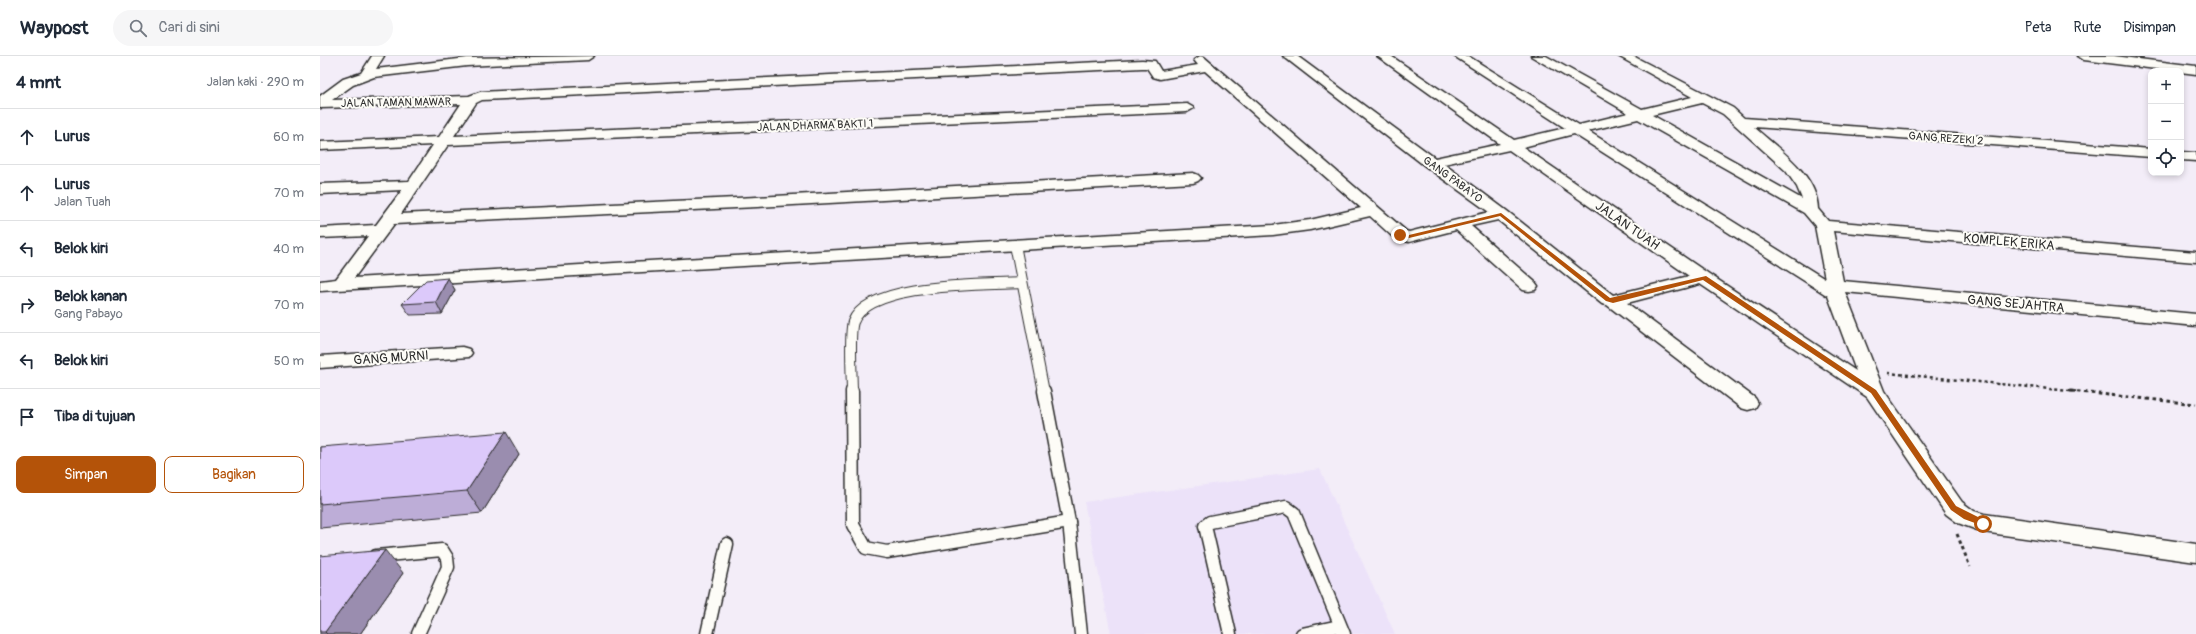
<!DOCTYPE html>
<html lang="id">
<head>
<meta charset="utf-8">
<style>
  :root { --surface:#fff; --page:#f6f6f7; --text:#1f2937; --muted:#747a83; --line:#e0e1e3; --accent:#b45309 }
  body { margin:0; font-family:Pangolin,sans-serif; background:var(--page); color:var(--text) }
  .controls { position:absolute; right:12px; top:12px; display:grid; overflow:hidden; border-radius:8px; box-shadow:0 2px 6px #0003 }
  .controls button { width:36px; height:36px; display:grid; place-items:center; padding:0; border:0; border-bottom:1px solid var(--line); background:var(--surface); color:var(--text); font:20px sans-serif }
  .stop { position:absolute; width:12px; height:12px; margin:-9px; border:3px solid #b45309; border-radius:50%; background:#fff }
  .stop.end { background:#b45309; border-color:#fff; box-shadow:0 1px 4px #0008 }
  .list { margin:0; padding:0; list-style:none }
  h2 { display:flex; justify-content:space-between; align-items:center; height:52px; margin:0; padding:0 16px; font-size:17px }
  h2 small { font-size:13px; font-weight:400; color:var(--muted) }
  .list li { display:grid; grid-template-columns:26px 1fr auto; gap:12px; align-items:center; box-sizing:border-box; height:56px; padding:0 16px; border-top:1px solid var(--line) }
  .list b { display:block; font-size:15px; white-space:nowrap }
  .list p { margin:0; font-size:13px; white-space:nowrap; color:var(--muted) }
  .list em { font-size:13px; font-style:normal; color:var(--muted) }
  .actions { display:flex; gap:8px; padding:12px 16px }
  .actions a { flex:1; padding:9px 0; border:1px solid var(--accent); border-radius:8px; text-align:center; font-size:14px; color:var(--accent) }
  .actions .main { background:var(--accent); color:#fff }
  .icon { flex:none; width:22px; height:22px; fill:none; stroke:currentColor; stroke-width:2; stroke-linecap:round; stroke-linejoin:round }
  .map { position:relative; flex:none; width:1876px; height:578px; overflow:hidden }
  header { display:flex; align-items:center; gap:24px; box-sizing:border-box; height:56px; padding:0 20px; background:var(--surface); border-bottom:1px solid var(--line) }
  header strong { font-size:19px }
  nav { display:flex; gap:22px; margin-inline-start:auto; font-size:14px }
  .search { width:280px; height:36px; background:var(--page); display:flex; align-items:center; gap:10px; box-sizing:border-box; padding:0 14px; border-radius:22px; color:var(--muted); font-size:15px }
  main { display:flex }
  aside { flex:1; background:var(--surface) }
  .map>svg:first-child { display:block }
  .built { fill:#ece2f9 }
  .lines { fill:none; stroke-linecap:round; stroke-linejoin:round }
  .lane-far1-casing { stroke:#2b2b2b; stroke-width:12 }
  .lane-casing { stroke:#2b2b2b; stroke-width:15 }
  .street-casing { stroke:#2b2b2b; stroke-width:3 }
  .path-far1 { stroke:#2b2b2b; stroke-width:2.5; stroke-dasharray:3 3; stroke-linecap:butt }
  .path { stroke:#2b2b2b; stroke-width:3; stroke-dasharray:3.5 3.5; stroke-linecap:butt }
  .lane-far1 { stroke:#fdfcf7; stroke-width:10 }
  .lane { stroke:#fdfcf7; stroke-width:12 }
  .street { fill:#fdfcf7; fill-rule:evenodd }
  .wall { fill:#bdadd7; stroke:#2b2b2b }
  .shaded-wall { fill:#9a8daf; stroke:#2b2b2b }
  .building { fill:#dcc9fa; stroke:#2b2b2b }
  .route { fill:#b45309 }
  .labels { text-anchor:middle; stroke-width:4; stroke-linejoin:round; paint-order:stroke }
  .far-street-label { font-size:11px; fill:#2b2b2b; stroke:#fdfcf7 }
  .street-label { font-size:13px; fill:#2b2b2b; stroke:#fdfcf7 }
</style>
</head>
<body>
<header>
<strong>Waypost</strong>
<div class="search"><svg class="icon" aria-label="search" viewBox="0 0 24 24"><circle cx="10" cy="10" r="6"/><path d="M15 15l6 6"/></svg>Cari di sini</div>
<nav><a>Peta</a><a>Rute</a><a>Disimpan</a></nav>
</header>
<main>
<aside>
<h2>4 mnt<small>Jalan kaki · 290 m</small></h2>
<ul class="list">
<li><svg class="icon" aria-label="ahead" viewBox="0 0 24 24"><path d="M12 20V5M6 11l6-6 6 6"/></svg><div><b>Lurus</b></div><em>60 m</em></li>
<li><svg class="icon" aria-label="ahead" viewBox="0 0 24 24"><path d="M12 20V5M6 11l6-6 6 6"/></svg><div><b>Lurus</b><p>Jalan Tuah</p></div><em>70 m</em></li>
<li><svg class="icon" aria-label="left" viewBox="0 0 24 24"><path d="M17 20v-9H6M10 6l-5 5 5 5"/></svg><div><b>Belok kiri</b></div><em>40 m</em></li>
<li><svg class="icon" aria-label="right" viewBox="0 0 24 24"><path d="M7 20v-9h11M14 6l5 5-5 5"/></svg><div><b>Belok kanan</b><p>Gang Pabayo</p></div><em>70 m</em></li>
<li><svg class="icon" aria-label="left" viewBox="0 0 24 24"><path d="M17 20v-9H6M10 6l-5 5 5 5"/></svg><div><b>Belok kiri</b></div><em>50 m</em></li>
<li><svg class="icon" aria-label="arrive" viewBox="0 0 24 24"><path d="M6 21V4h12l-3 4 3 4H6"/></svg><div><b>Tiba di tujuan</b></div></li>
</ul>
<div class="actions"><a class="main">Simpan</a><a>Bagikan</a></div>
</aside>
<div class="map">
<svg width="1876" height="578" viewBox="0 0 1876 578">
  <rect width="100%" height="100%" fill="#f3edf8"/>
  <filter id="ink" filterUnits="userSpaceOnUse"><feTurbulence type="fractalNoise" baseFrequency=".025" numOctaves="2"/><feDisplacementMap in="SourceGraphic" scale="8" xChannelSelector="R" yChannelSelector="G"/><feConvolveMatrix kernelMatrix="1 2 1 2 8 2 1 2 1" color-interpolation-filters="sRGB"/></filter>
  <g filter="url(#ink)">
    <path class="built" d="M1000,413L1075,578H791L764,446Z"/>
    <g class="lines">
      <g class="lane-far1-casing">
        <g id="lane-far1">
          <path d="M695,189L724,336"/>
          <path d="M532,336C532,322 529,276 533,266C548,226 664,229 702,227"/>
        </g>
      </g>
      <g class="lane-casing">
        <g id="lane">
          <path d="M532,335L533,469L546,492L567,496L749,466"/>
          <path d="M724,335L749,466L761,578"/>
          <path d="M56,500L122,494L127,502L128,511L98,578"/>
          <path d="M387,578L407,488"/>
          <path d="M910,578L885,470L890,466L966,451L974,457L1024,578"/>
          <path d="M982,578L1019,570"/>
        </g>
      </g>
      <g class="street-casing">
        <g id="street">
          <path d="M52,0H64L56,13L147,2L274,0L268,4L147,10L54,21L33,29L12,44L149,40L160,36L822,4L835,5L841,15L878,9L874,4L880,0L884,1L1086,175L1089,176L1169,156L1105,110L963,0H977L1115,102L1180,88L1057,0H1071L1194,84L1245,72L1134,0H1148L1259,69L1308,57L1211,0H1226L1322,53L1372,41L1298,0H1313L1413,52L1424,62L1831,93V101L1434,71C1458,93 1497,118 1498,153L1508,165L1876,196V206L1513,175L1523,225L1876,258V270L1525,236L1564,335L1642,446L1654,455L1664,458L1876,488V506L1663,476L1638,467L1626,458L1547,341L1380,228L1307,247L1435,342L1438,347L1435,352L1428,354L1421,352L1287,249L1282,248L1178,164L1151,170L1215,226L1218,230L1215,234L1209,235L1203,234L1136,174L1089,186L1074,182L1050,160L990,174L953,179L0,235V225L16,223L48,180L0,182V172L56,169L82,134L0,138V128L89,125L113,89L0,94V86L119,81L141,48L0,52V40L23,23L41,17ZM822,12H827L833,21L840,23L885,15L1041,152L990,164L953,169L34,222L74,168L437,151L873,127L878,125L881,122L878,119L873,117L437,141L81,158L128,89L867,56L874,52L867,48L134,80L156,47L162,44ZM1382,47L1403,58L1466,115L1477,131L1482,143L1332,59ZM1318,63L1484,157L1495,170L1505,223L1268,75ZM1254,78L1508,240L1536,315L1389,218L1203,91ZM1189,94L1369,220L1293,239L1187,155L1124,108Z"/>
          <path d="M1758,0H1794L1876,10V18L1764,4Z"/>
          <path d="M1861,96L1876,97V105L1861,104Z"/>
          <path d="M142,291L149,293L152,297L149,301L0,312V300Z"/>
        </g>
      </g>
      <path class="path-far1" d="M1568,317L1760,336"/>
      <g class="path">
        <path d="M1750,335L1876,348"/>
        <path d="M1637,478L1650,511"/>
      </g>
      <use href="#lane-far1" class="lane-far1"/>
      <use href="#lane" class="lane"/>
      <use href="#street" class="street"/>
    </g>
    <g class="wall">
      <path d="M128,222L135,234L122,258L90,259L82,248Z"/>
      <path d="M0,391L199,398L162,457L0,472Z"/>
      <path d="M0,500L83,517L40,578H0Z"/>
    </g>
    <g class="shaded-wall">
      <path d="M128,222L135,234L122,258L116,246Z"/>
      <path d="M186,376L199,398L162,457L147,435Z"/>
      <path d="M65,494L83,517L40,578H7L5,576Z"/>
    </g>
    <g class="building">
      <path d="M128,222L116,246L82,248L106,224Z"/>
      <path d="M186,376L147,435L0,448V391Z"/>
      <path d="M65,494L5,576H0V500Z"/>
    </g>
  </g>
  <path class="route" d="M1181,157L1290,242L1386,220L1556,334L1636,450L1666,465V470H1663L1644,463L1631,454L1551,337L1383,224L1293,247L1286,245L1180,160L1089,182L1077,179L1080,178L1089,179Z"/>
  <g class="labels">
    <g class="far-street-label">
      <text transform="translate(76 46) rotate(-1)" y="4">JALAN TAMAN MAWAR</text>
      <text transform="translate(495 69) rotate(-2)" y="4">JALAN DHARMA BAKTI 1</text>
      <text transform="translate(1626 82) rotate(4)" y="4">GANG REZEKI 2</text>
      <text transform="translate(1133 123) rotate(36)" y="4">GANG PABAYO</text>
    </g>
    <g class="street-label">
      <text transform="translate(1308 169) rotate(35)" y="5">JALAN TUAH</text>
      <text transform="translate(1689 185) rotate(5)" y="5">KOMPLEK ERIKA</text>
      <text transform="translate(1696 247) rotate(5)" y="5">GANG SEJAHTRA</text>
      <text transform="translate(71 301) rotate(-4)" y="5">GANG MURNI</text>
    </g>
  </g>
</svg>
<div class="controls">
<button>+</button>
<button>−</button>
<button><svg class="icon" aria-label="locate" viewBox="0 0 24 24"><circle cx="12" cy="12" r="6"/><path d="M12 2v4M12 18v4M2 12h4M18 12h4"/></svg></button>
</div>
<div class="stop" style="left:1663px;top:468px"></div>
<div class="stop end" style="left:1080px;top:179px"></div>
</div>
</main>
</body>
</html>
